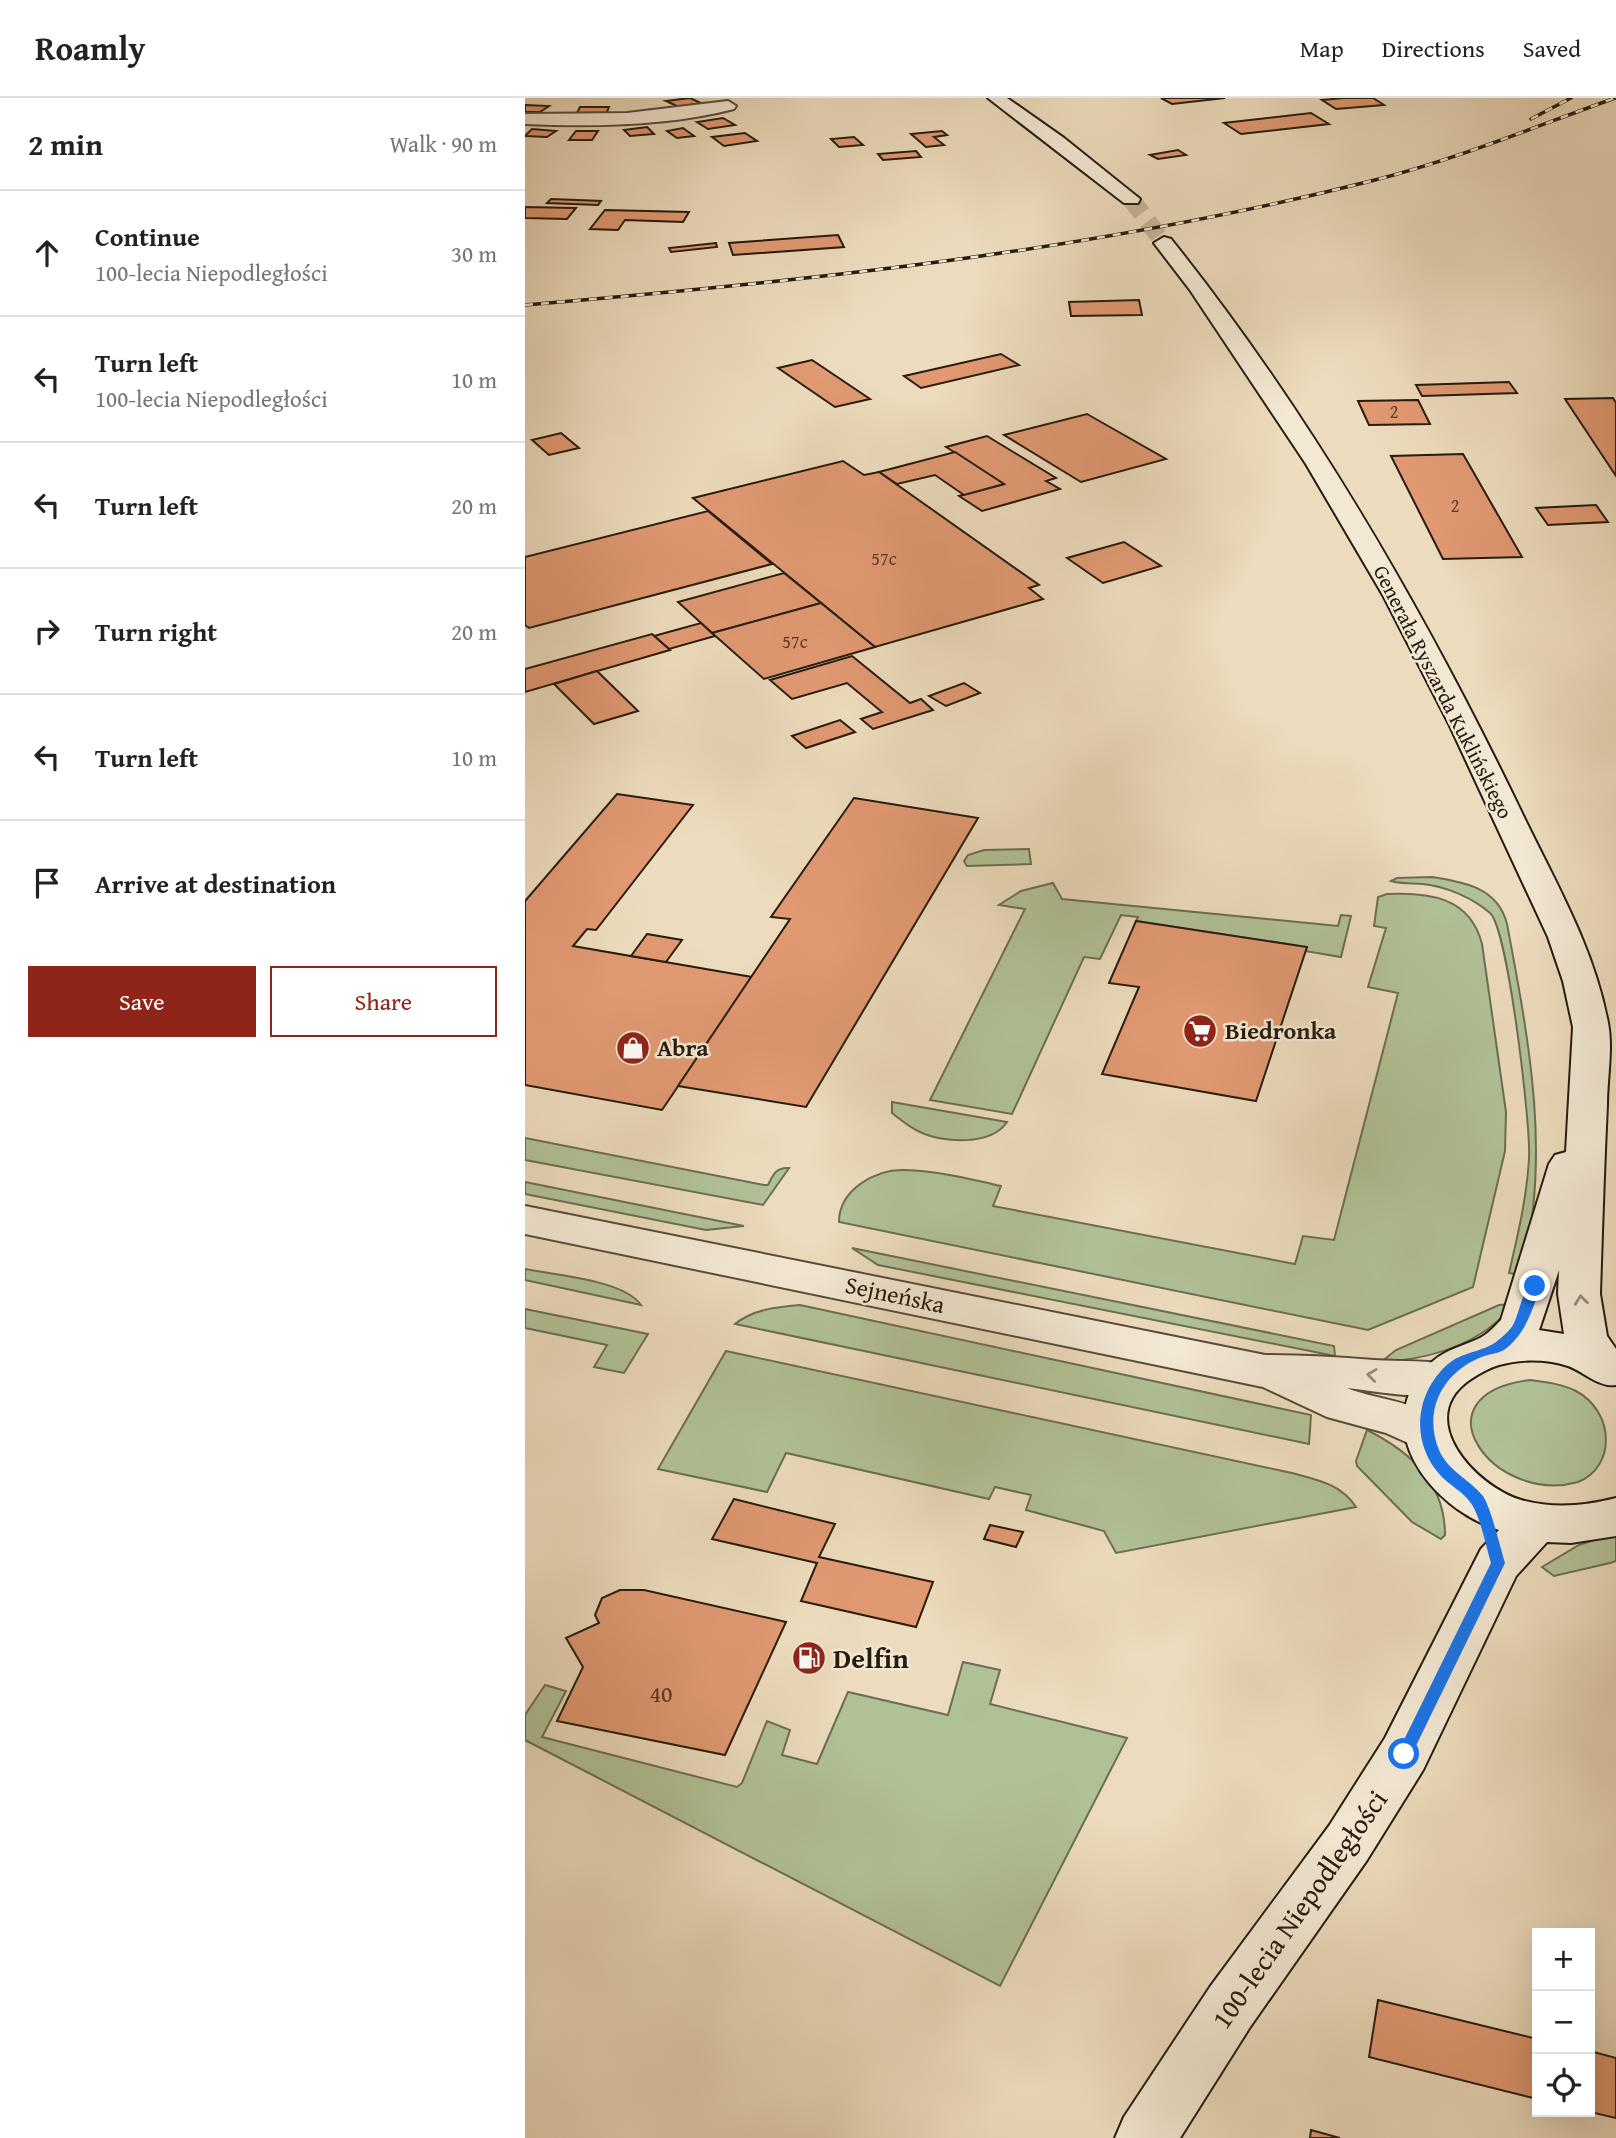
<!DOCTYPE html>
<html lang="en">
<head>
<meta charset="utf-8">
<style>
  :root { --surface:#fff; --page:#f6f6f6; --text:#222; --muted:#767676; --line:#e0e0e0; --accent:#8f2418 }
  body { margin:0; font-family:"Gentium Book Plus",serif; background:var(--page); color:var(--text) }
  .controls { position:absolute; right:21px; bottom:21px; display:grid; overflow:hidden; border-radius:0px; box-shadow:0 7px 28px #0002 }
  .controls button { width:63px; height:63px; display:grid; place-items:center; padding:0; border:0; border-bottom:2px solid var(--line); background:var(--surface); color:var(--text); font:35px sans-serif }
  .stop { position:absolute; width:21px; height:21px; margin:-16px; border:5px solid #1a73e8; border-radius:50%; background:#fff }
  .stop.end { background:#1a73e8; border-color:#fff; box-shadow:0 2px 7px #0008 }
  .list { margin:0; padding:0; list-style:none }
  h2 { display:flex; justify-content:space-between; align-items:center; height:91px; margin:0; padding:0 28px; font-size:30px }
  h2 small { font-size:23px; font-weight:400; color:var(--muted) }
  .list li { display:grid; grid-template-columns:46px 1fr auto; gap:21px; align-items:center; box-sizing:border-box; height:126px; padding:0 28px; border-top:2px solid var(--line) }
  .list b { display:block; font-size:26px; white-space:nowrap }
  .list p { margin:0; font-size:23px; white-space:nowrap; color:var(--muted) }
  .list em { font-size:23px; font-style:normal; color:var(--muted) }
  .actions { display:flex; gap:14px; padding:21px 28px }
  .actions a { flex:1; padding:16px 0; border:2px solid var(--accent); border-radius:0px; text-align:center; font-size:24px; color:var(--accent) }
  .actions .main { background:var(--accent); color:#fff }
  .icon { flex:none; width:38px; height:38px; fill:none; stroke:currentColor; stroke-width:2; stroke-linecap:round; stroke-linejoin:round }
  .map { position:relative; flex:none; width:1091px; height:2040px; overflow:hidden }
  header { display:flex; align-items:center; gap:42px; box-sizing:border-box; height:98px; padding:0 35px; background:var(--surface); border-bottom:2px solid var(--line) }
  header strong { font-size:33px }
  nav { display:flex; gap:38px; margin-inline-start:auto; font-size:24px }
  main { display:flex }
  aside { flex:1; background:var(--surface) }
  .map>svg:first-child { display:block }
  .green { fill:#b1c196; stroke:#6c6e52; stroke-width:2 }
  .building { fill:#e19972; stroke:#261b0e; stroke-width:2 }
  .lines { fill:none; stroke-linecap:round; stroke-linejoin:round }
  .secondary-tunnel { stroke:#c4b599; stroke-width:18; stroke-dasharray:18 10; stroke-linecap:butt }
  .minor-casing { stroke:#584b3a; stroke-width:4 }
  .tertiary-casing { stroke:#584b3a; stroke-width:4 }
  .secondary-casing { stroke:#261b0e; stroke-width:4 }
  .minor { fill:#f3e8d3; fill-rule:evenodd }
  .tertiary { fill:#f3e8d3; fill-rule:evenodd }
  .secondary { fill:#f3e8d3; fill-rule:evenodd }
  .rail-casing { stroke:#261b0e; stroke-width:3.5 }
  .rail { stroke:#f3e8d3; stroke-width:2.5; stroke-dasharray:8; stroke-linecap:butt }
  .oneway { stroke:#978c7a }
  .route { fill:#1a73e8 }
  .labels { text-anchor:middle; stroke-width:5; stroke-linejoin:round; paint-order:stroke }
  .far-number-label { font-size:18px; fill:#553a27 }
  .far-street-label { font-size:21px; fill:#261b0e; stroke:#f3e8d3 }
  .poi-label { font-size:24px; font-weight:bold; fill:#261b0e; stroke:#f3e8d3; text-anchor:start }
  .street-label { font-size:24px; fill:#261b0e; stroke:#f3e8d3 }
  .near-number-label { font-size:24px; fill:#553a27 }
  .near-poi-label { font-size:28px; font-weight:bold; fill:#261b0e; stroke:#f3e8d3; text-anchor:start }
  .near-street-label { font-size:28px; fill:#261b0e; stroke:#f3e8d3 }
</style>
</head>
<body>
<header>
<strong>Roamly</strong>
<nav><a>Map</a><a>Directions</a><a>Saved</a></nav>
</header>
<main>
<aside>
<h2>2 min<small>Walk · 90 m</small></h2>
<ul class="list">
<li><svg class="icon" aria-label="ahead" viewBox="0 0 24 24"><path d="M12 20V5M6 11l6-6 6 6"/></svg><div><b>Continue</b><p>100-lecia Niepodległości</p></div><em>30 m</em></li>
<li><svg class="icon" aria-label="left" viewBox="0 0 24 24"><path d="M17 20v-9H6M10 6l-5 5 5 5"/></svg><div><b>Turn left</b><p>100-lecia Niepodległości</p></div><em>10 m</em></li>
<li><svg class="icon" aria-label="left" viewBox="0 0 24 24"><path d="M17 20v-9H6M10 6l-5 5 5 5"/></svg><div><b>Turn left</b></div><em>20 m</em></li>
<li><svg class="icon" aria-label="right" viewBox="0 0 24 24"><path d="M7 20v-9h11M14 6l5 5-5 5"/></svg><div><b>Turn right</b></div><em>20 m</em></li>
<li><svg class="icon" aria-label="left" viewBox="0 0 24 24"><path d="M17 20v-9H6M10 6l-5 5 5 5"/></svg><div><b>Turn left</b></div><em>10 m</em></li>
<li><svg class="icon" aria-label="arrive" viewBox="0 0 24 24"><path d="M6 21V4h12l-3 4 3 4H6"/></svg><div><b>Arrive at destination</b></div></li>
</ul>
<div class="actions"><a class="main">Save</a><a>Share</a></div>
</aside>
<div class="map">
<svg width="1091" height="2040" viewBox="0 0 1091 2040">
  <rect width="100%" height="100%" fill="#ecdbbc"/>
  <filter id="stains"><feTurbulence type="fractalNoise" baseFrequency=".00286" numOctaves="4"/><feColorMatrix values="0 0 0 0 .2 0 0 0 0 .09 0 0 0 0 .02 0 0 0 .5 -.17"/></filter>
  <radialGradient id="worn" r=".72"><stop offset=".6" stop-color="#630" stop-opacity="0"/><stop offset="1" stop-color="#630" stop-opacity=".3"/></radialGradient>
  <g class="green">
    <path d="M504,751L506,766L442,768L439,763L443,757L459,752Z"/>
    <path d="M907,779C940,784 973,790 982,826C1004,943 1027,1060 996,1177L984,1175C993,1136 1002,1099 1004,1060C1006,1028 983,831 965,815C948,800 920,788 898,786C887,785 876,786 866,783L872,780Z"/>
    <path d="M528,785L537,801L813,828L816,817L826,818L816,859L780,853L781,849L611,823L613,819L596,817L575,861L559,859L487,1016L405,1002L500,811L474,807L496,793Z"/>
    <path d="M862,796C904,794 945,799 957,846L981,1014L980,1053L948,1189L843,1232L314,1124C314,1092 350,1071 380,1072C412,1073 445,1081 476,1088L468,1108L770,1166L778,1138L809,1142L873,895L843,889L861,830L849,828L853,799Z"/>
    <path d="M367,1004L482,1024C466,1048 418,1045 395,1034C384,1029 376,1022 367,1015Z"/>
    <path d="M0,1040L239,1087H243C248,1077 251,1069 264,1070L238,1107L0,1062Z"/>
    <path d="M0,1084L219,1128L181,1132L0,1096Z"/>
    <path d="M327,1150L809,1248L810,1258L353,1167Z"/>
    <path d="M0,1171C29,1177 99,1182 116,1207L0,1182Z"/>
    <path d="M989,1206C957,1246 906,1261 856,1264L871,1252L974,1207Z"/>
    <path d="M275,1207L786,1317L784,1346L210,1226C229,1211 252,1209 275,1207Z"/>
    <path d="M0,1211L123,1236L99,1275L69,1269L82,1247L0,1230Z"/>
    <path d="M201,1253L767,1375C793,1382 816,1386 831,1409L591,1455L579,1433L501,1412L506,1397L470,1389L464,1401L261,1355L242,1394L133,1371Z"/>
    <path d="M1005,1282C1021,1284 1037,1286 1051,1293C1090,1314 1091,1369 1053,1384C969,1408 887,1297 1005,1282Z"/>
    <path d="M842,1332C886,1354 920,1385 920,1437L916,1441L887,1424L832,1368L831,1363Z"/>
    <path d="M1091,1435V1463L1085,1465L1029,1478L1017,1469L1054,1447Z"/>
    <path d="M438,1564L475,1572L465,1606L602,1640L475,1888L0,1642V1617L20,1587L41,1593L17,1639L212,1689L217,1685L242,1623L265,1632L257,1657L292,1666L323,1594L423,1617Z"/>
  </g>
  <g class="building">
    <path d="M165,0L176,5L154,9L141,3Z"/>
    <path d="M636,0H700L647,6Z"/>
    <path d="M819,0H848L859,7L811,11L797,2Z"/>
    <path d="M0,7H1L24,8L15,14H0Z"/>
    <path d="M55,9H84L81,16L51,17Z"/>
    <path d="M786,15L804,26L716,36L699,25Z"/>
    <path d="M198,20L210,27L183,31L172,24Z"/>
    <path d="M122,29L129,36L105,38L99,32Z"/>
    <path d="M158,30L169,38L152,40L142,33Z"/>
    <path d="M7,31L31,33L22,39L0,38Z"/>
    <path d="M51,33H73L67,42H44Z"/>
    <path d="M417,33L422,37L409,39L419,47L401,49L386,36Z"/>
    <path d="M220,35L232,43L199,48L187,39Z"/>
    <path d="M329,39L338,47L314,49L306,41Z"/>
    <path d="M653,52L661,57L633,61L625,57Z"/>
    <path d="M391,53L396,59L358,62L353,56Z"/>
    <path d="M26,101L76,103L73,107L22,105Z"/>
    <path d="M0,109L51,110L42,121L0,120Z"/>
    <path d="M80,112L164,114L158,124L100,122L93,132L65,131Z"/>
    <path d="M313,137L319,149L208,157L204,145Z"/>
    <path d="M191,145L192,149L146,154L144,150Z"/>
    <path d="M614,202L617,217L546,218L544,204Z"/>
    <path d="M476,256L494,267L396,290L379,278Z"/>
    <path d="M287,262L345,301L310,309L253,270Z"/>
    <path d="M984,284L992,295L897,298L891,287Z"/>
    <path d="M1088,300L1091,305V378L1040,301Z"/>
    <path d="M893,302L905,326L844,327L833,303Z"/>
    <path d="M562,316L641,361L556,384L479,337Z"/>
    <path d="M36,335L54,350L24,357L7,342Z"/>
    <path d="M462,338L531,380L521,383L535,391L457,413L434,398L479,386L421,349Z"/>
    <path d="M430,354L479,386L439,397L410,377L372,386L354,374Z"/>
    <path d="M938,356L997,459L918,461L866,358Z"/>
    <path d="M318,363L339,377L354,374L514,487L504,490L518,501L350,549L168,400Z"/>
    <path d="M1071,407L1083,424L1023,427L1011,410Z"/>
    <path d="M183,413L247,466L4,530L0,527V459Z"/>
    <path d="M599,444L636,468L578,485L542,460Z"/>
    <path d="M259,475L296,505L187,535L153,504Z"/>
    <path d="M296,505L350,549L239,581L187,535Z"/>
    <path d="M176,525L190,538L144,551L129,538Z"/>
    <path d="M127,536L145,552L0,594V571Z"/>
    <path d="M327,558L385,605L396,601L408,612L348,631L336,621L357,614L322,585L267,601L245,582Z"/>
    <path d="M72,573L113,613L69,626L29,586Z"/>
    <path d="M439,585L455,595L421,608L404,598Z"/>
    <path d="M315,622L330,634L281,650L267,638Z"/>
    <path d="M92,696L168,707L71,832L62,831L48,848L227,879L137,1012L0,987V803Z"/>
    <path d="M329,700L453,720L281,1009L153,988L265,821L246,819Z"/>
    <path d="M611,823L782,849L731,1003L577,976L614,889L584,885Z"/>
    <path d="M122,836L157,842L141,864L106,858Z"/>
    <path d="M209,1401L310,1426L294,1459L408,1484L391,1529L276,1503L292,1465L187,1441Z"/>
    <path d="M465,1427L498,1434L491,1449L459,1441Z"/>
    <path d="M95,1492H119L261,1524L200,1657L32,1623L58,1569L41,1540L74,1525L70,1517L77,1500Z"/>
    <path d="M853,1902L1012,1941V2001L844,1959Z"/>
    <path d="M1065,1953L1091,1960V2020L1065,2014Z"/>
    <path d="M786,2032L815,2040H785Z"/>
  </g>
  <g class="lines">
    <path class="secondary-tunnel" d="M606,101L639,145"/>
    <g class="minor-casing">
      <path id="minor" d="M203,3L211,8L209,11C144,28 66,29 0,26V16L102,15Z"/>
    </g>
    <g class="tertiary-casing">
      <path id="tertiary" d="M0,1108L740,1257C777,1257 813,1259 849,1262C877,1264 904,1261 931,1269L937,1281L931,1293C897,1303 857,1294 822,1290C855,1304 905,1302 924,1336L917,1348L901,1353L861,1335L802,1319L738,1289L0,1136Z"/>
    </g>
    <g class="secondary-casing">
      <g id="secondary">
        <path d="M463,0H482L539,40L615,101L613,105H599Z"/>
        <path d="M639,139L646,141C786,316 899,512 996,713C1029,782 1069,849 1083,925C1088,950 1082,981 1082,1007C1079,1070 1077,1133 1075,1196L1082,1238L1091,1251V1287C1074,1290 1058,1273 1043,1268C1021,1261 996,1261 974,1267C964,1270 955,1275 946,1281C887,1320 950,1388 996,1402C1028,1411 1060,1408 1091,1400V1438L1046,1445L1022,1444L991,1478L898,1672L842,1762L725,1929L655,2040H590L599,2019L685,1889L804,1728L860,1640L956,1451L974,1432C905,1410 840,1327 907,1264C921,1251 939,1248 955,1240C963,1236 970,1228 976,1222L1024,1066L1030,1057L1041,1054L1048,929L1038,883L1023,839L924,626L859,499L781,366L665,192L629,145ZM1034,1172L1033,1196L1039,1236L1014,1232Z"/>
      </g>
    </g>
    <use href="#minor" class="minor"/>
    <use href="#tertiary" class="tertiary"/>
    <use href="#secondary" class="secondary"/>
    <g class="rail-casing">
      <g id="rail">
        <path d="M1006,21L1046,0"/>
        <path d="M0,207C284,183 569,153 846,83C930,62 1009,29 1090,0"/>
      </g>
    </g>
    <use href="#rail" class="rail"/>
  </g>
  <defs><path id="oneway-chevron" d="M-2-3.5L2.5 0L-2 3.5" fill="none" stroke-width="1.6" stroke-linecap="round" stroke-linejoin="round" transform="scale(1.75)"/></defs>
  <g class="oneway">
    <use href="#oneway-chevron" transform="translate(1056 1202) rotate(-97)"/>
    <use href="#oneway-chevron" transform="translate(847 1277) rotate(-173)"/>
  </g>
  <path class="route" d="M1010,1183L1016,1188C1007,1212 1001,1236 979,1252C972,1256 962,1256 954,1260C917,1276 898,1313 914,1352C923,1373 944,1381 958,1398C966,1410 975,1449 980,1465L885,1660H874L872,1656L966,1465C961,1449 955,1416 945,1404C938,1394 926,1388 917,1379C885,1346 889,1296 923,1266C937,1254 957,1254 971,1244C977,1239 986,1232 989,1225C995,1213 998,1188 1010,1183Z"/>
  <defs>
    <g id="supermarket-disc" transform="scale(1.75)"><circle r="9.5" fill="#8f2418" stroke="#f3e8d3"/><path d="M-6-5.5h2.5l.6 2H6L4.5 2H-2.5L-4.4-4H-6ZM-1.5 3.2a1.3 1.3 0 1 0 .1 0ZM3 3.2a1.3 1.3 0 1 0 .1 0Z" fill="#fff"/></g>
    <g id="shop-disc" transform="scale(1.75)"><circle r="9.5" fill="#8f2418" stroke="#f3e8d3"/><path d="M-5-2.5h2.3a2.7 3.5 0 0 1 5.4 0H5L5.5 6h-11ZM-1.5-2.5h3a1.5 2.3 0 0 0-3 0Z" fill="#fff"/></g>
    <g id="fuel-disc" transform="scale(1.75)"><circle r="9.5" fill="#8f2418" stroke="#f3e8d3"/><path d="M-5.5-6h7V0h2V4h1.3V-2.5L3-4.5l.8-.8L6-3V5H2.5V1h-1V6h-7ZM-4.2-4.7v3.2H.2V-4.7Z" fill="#fff"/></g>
  </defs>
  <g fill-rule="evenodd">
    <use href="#supermarket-disc" x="675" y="933"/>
    <use href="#shop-disc" x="108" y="950"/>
    <use href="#fuel-disc" x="284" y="1560"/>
  </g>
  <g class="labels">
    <g class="far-number-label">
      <text x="869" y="320">2</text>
      <text x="930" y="414">2</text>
      <text x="359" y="467">57c</text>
      <text x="270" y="550">57c</text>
    </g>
    <g class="far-street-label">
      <text transform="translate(918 594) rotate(63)" y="7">Generała Ryszarda Kuklińskiego</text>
    </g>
    <g class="poi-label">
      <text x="700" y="941">Biedronka</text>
      <text x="132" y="958">Abra</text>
    </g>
    <g class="street-label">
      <text transform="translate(370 1197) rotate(12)" y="8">Sejneńska</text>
    </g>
    <g class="near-number-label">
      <text x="136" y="1604">40</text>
    </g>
    <g class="near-poi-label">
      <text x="308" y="1570">Delfin</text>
    </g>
    <g class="near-street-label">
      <text transform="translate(774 1811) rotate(-55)" y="10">100-lecia Niepodległości</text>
    </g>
  </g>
  <rect width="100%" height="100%" filter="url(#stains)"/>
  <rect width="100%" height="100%" fill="url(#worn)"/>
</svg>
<div class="controls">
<button>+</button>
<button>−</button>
<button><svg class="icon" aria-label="locate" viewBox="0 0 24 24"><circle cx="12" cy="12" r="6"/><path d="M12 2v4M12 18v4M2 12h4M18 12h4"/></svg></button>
</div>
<div class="stop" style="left:879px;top:1656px"></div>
<div class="stop end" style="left:1010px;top:1188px"></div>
</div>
</main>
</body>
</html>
